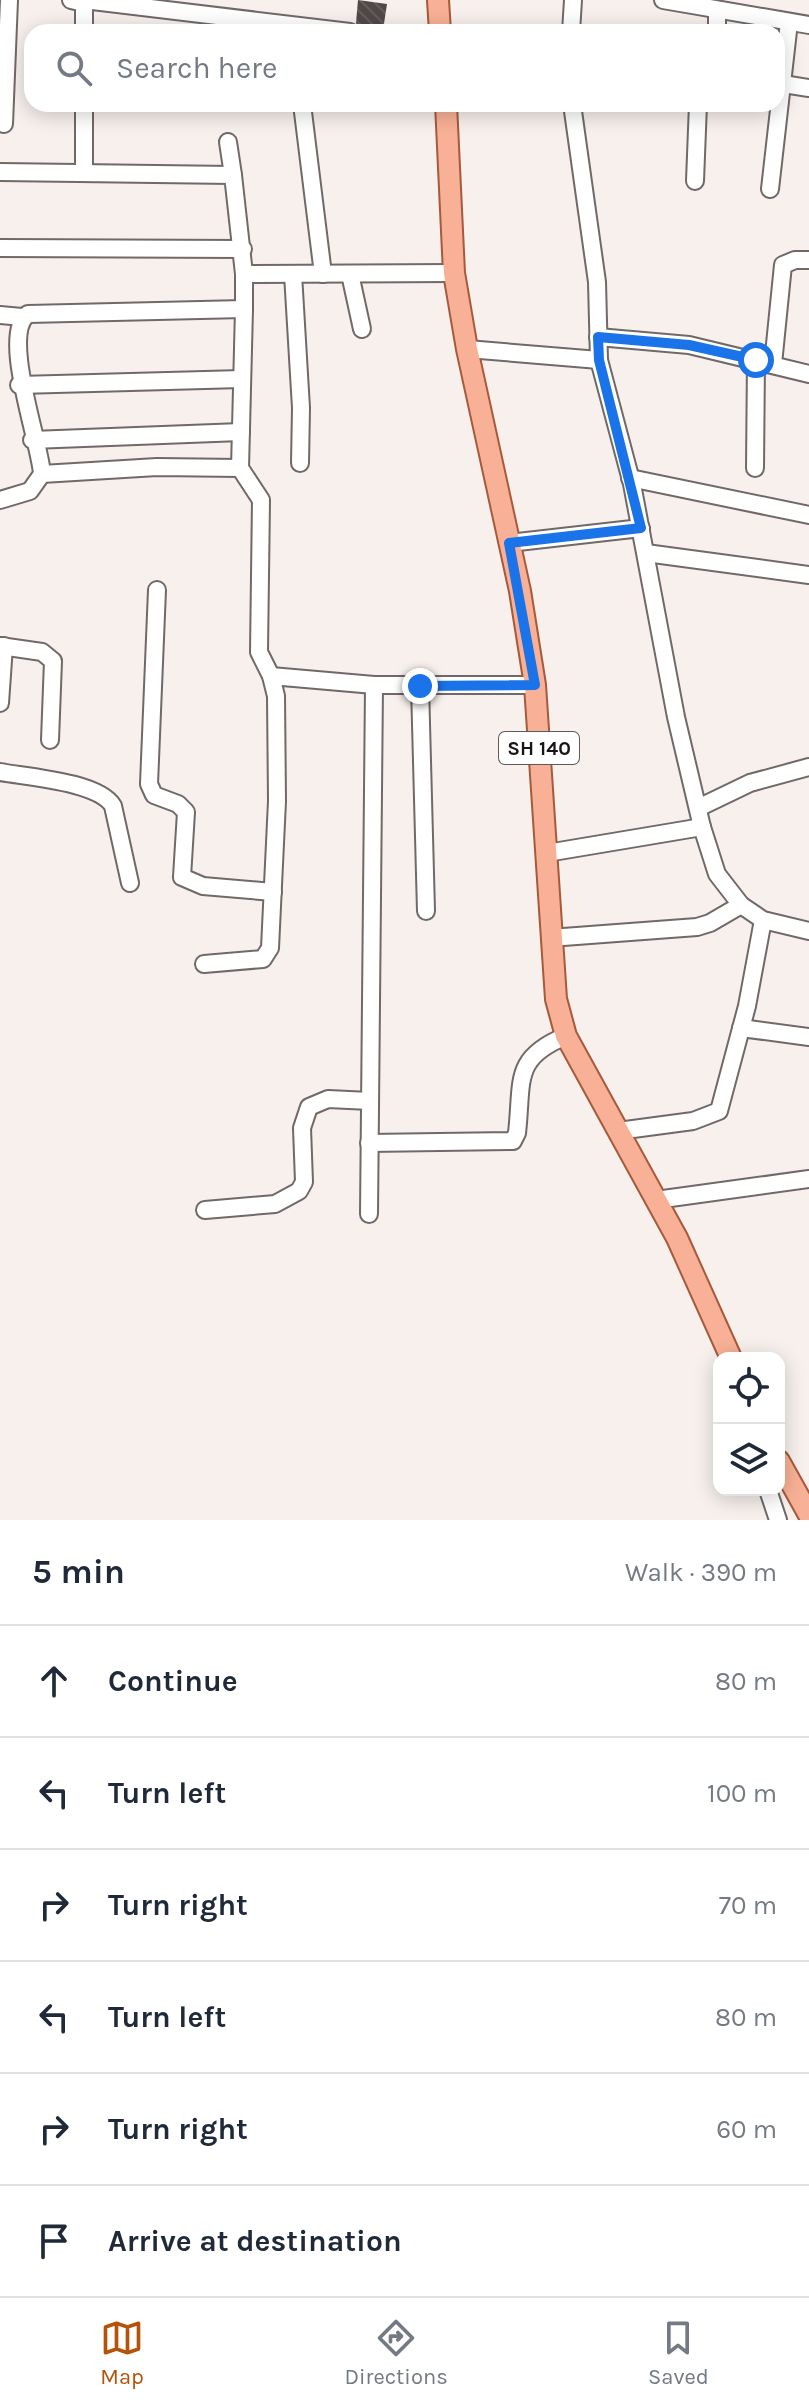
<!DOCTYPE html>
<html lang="en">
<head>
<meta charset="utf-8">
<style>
  :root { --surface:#fff; --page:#f6f6f7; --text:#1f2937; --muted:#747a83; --line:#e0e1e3; --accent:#b45309 }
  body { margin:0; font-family:Karla,sans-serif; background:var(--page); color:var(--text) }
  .controls { position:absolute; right:24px; bottom:24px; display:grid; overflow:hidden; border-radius:16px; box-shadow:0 4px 20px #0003 }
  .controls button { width:72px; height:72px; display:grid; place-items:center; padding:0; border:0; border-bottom:2px solid var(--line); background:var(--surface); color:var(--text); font:40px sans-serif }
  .stop { position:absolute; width:24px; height:24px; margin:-18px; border:6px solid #1a73e8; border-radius:50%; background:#fff }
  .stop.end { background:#1a73e8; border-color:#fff; box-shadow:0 2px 8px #0008 }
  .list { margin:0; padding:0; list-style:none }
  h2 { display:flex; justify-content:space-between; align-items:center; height:104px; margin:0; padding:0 32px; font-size:34px }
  h2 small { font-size:26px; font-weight:400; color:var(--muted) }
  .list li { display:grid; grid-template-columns:52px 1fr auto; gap:24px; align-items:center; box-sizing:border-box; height:112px; padding:0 32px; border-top:2px solid var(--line) }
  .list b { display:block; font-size:30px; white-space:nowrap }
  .list em { font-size:26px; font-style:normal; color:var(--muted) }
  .icon { flex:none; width:44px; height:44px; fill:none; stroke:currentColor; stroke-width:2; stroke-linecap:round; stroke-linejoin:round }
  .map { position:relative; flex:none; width:809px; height:1520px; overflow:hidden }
  .search { position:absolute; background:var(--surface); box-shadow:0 4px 20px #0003; left:24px; right:24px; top:24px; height:88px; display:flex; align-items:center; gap:20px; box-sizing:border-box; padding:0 28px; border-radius:24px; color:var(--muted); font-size:30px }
  .sheet { height:776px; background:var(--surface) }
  nav { display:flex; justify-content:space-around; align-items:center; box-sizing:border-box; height:112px; border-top:2px solid var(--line); background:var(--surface); font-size:22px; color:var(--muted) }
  nav a { display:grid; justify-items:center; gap:4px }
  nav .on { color:var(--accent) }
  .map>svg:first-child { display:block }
  .building { fill:url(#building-back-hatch) }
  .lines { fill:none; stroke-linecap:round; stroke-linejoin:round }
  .minor-casing { stroke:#706967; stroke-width:20 }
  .major-casing { stroke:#a7593b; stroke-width:24 }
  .minor { stroke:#fff; stroke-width:16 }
  .major { stroke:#f8b196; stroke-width:20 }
  .route { stroke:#1a73e8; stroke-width:10 }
  .labels { text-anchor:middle; stroke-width:8; stroke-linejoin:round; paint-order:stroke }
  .shield { fill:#fff; stroke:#5d5b5a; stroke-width:2 }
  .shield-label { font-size:20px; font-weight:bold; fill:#181514 }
</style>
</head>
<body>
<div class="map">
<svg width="809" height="1520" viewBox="0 0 809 1520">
  <defs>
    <pattern id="building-back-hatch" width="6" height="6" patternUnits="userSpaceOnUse" patternTransform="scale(2)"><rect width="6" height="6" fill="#4f4947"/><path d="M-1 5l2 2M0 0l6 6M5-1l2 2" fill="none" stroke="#645f5e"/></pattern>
  </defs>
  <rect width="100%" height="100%" fill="#f7f0ed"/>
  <path class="building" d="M358,0L387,4L383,30L359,27L356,23Z"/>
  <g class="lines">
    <g class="minor-casing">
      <g id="minor">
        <path d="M71,0L84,3V32"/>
        <path d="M84,0L350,32"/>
        <path d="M663,0L809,25"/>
        <path d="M571,32L573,0"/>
        <path d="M717,32V11"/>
        <path d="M777,83L809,88"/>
        <path d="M302,104L323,274"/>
        <path d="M572,104L597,282L599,360L632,484L676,717L702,827L717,874L741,905L763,920L809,931"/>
        <path d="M4,124L9,0"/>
        <path d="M228,142L233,175"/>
        <path d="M0,172L233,175L244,274"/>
        <path d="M84,173V104"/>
        <path d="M695,181L698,104"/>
        <path d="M770,189L789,22"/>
        <path d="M0,248L243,249"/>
        <path d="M293,274L301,408L300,463"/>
        <path d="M350,274L362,329"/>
        <path d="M0,315L22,317"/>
        <path d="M598,337L689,345L809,374"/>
        <path d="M467,349L599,360"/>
        <path d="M773,364L783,265L795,260H809"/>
        <path d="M19,385L242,379"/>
        <path d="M32,440L241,432"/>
        <path d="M755,468L756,360"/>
        <path d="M42,474L157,467L240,468"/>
        <path d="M630,478L809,515"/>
        <path d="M0,500L30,491L42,474C40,442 0,334 28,314L244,309V274L454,273"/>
        <path d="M509,543L641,528"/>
        <path d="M646,553L809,575"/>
        <path d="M157,590L149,784L154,795L178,804L186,812L182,877L203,886L273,892"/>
        <path d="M0,646L42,652L53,661L50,740"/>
        <path d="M271,676L374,685H535"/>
        <path d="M420,686L426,911"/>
        <path d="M0,703L4,646"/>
        <path d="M0,772C28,777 99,782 113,806L130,883"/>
        <path d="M698,808L750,783L809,767"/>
        <path d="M547,853L702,827"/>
        <path d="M550,938L697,927L710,923L741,905"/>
        <path d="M204,964L263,959L270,948L277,801L276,696L271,676L259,652L261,500L240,468L244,309"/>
        <path d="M741,1028L809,1037"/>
        <path d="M618,1131L693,1121L719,1111L747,1006L763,920"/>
        <path d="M369,1143L513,1141L517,1133C523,1081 512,1058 566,1036"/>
        <path d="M656,1200L809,1179"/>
        <path d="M205,1210L275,1204L299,1191L304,1182L302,1128L309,1107L328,1099L370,1101"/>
        <path d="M369,1214L374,685"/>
        <path d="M768,1490L778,1520"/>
      </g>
    </g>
    <g class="major-casing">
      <g id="major">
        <path d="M438,0L440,32"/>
        <path d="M446,104L454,273L467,349L520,591L535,685L556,999L566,1036L677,1238L731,1358"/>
        <path d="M779,1461L809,1515"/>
      </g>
    </g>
    <use href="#minor" class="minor"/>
    <use href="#major" class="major"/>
  </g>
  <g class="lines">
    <path class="route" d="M420,686L535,685L509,543L641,528L599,360L598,337L689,345L756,360"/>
  </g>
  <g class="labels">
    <rect class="shield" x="499" y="732" width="80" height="32" rx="6"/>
    <g class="shield-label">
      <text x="539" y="755">SH 140</text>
    </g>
  </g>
</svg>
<div class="controls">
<button><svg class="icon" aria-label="locate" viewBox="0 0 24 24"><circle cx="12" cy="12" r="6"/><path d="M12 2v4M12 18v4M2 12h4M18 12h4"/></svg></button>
<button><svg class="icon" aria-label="layers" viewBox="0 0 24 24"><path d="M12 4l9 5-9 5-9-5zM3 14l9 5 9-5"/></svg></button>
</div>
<div class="stop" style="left:756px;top:360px"></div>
<div class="stop end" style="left:420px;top:686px"></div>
<div class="search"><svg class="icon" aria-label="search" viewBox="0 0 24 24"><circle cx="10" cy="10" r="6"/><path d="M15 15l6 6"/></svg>Search here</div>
</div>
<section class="sheet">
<h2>5 min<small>Walk · 390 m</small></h2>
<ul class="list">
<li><svg class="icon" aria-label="ahead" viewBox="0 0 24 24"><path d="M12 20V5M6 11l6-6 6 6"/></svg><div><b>Continue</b></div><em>80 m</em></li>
<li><svg class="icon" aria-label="left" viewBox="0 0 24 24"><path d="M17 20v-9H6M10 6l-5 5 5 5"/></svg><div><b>Turn left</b></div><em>100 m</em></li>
<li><svg class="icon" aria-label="right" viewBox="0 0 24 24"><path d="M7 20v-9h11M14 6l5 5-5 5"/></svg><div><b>Turn right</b></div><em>70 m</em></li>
<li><svg class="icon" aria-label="left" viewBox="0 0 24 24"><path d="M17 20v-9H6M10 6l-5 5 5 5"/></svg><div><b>Turn left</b></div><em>80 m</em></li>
<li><svg class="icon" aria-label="right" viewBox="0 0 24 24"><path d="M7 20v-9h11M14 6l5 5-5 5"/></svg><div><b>Turn right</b></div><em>60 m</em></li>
<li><svg class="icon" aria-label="arrive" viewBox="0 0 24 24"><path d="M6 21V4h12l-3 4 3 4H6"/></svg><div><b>Arrive at destination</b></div></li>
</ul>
</section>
<nav>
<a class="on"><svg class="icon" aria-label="map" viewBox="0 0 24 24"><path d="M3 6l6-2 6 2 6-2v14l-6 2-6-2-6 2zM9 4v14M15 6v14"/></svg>Map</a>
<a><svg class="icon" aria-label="directions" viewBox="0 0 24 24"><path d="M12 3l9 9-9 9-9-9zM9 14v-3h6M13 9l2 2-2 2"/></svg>Directions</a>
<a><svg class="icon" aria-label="saved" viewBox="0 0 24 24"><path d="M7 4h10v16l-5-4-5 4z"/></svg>Saved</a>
</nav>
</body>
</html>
